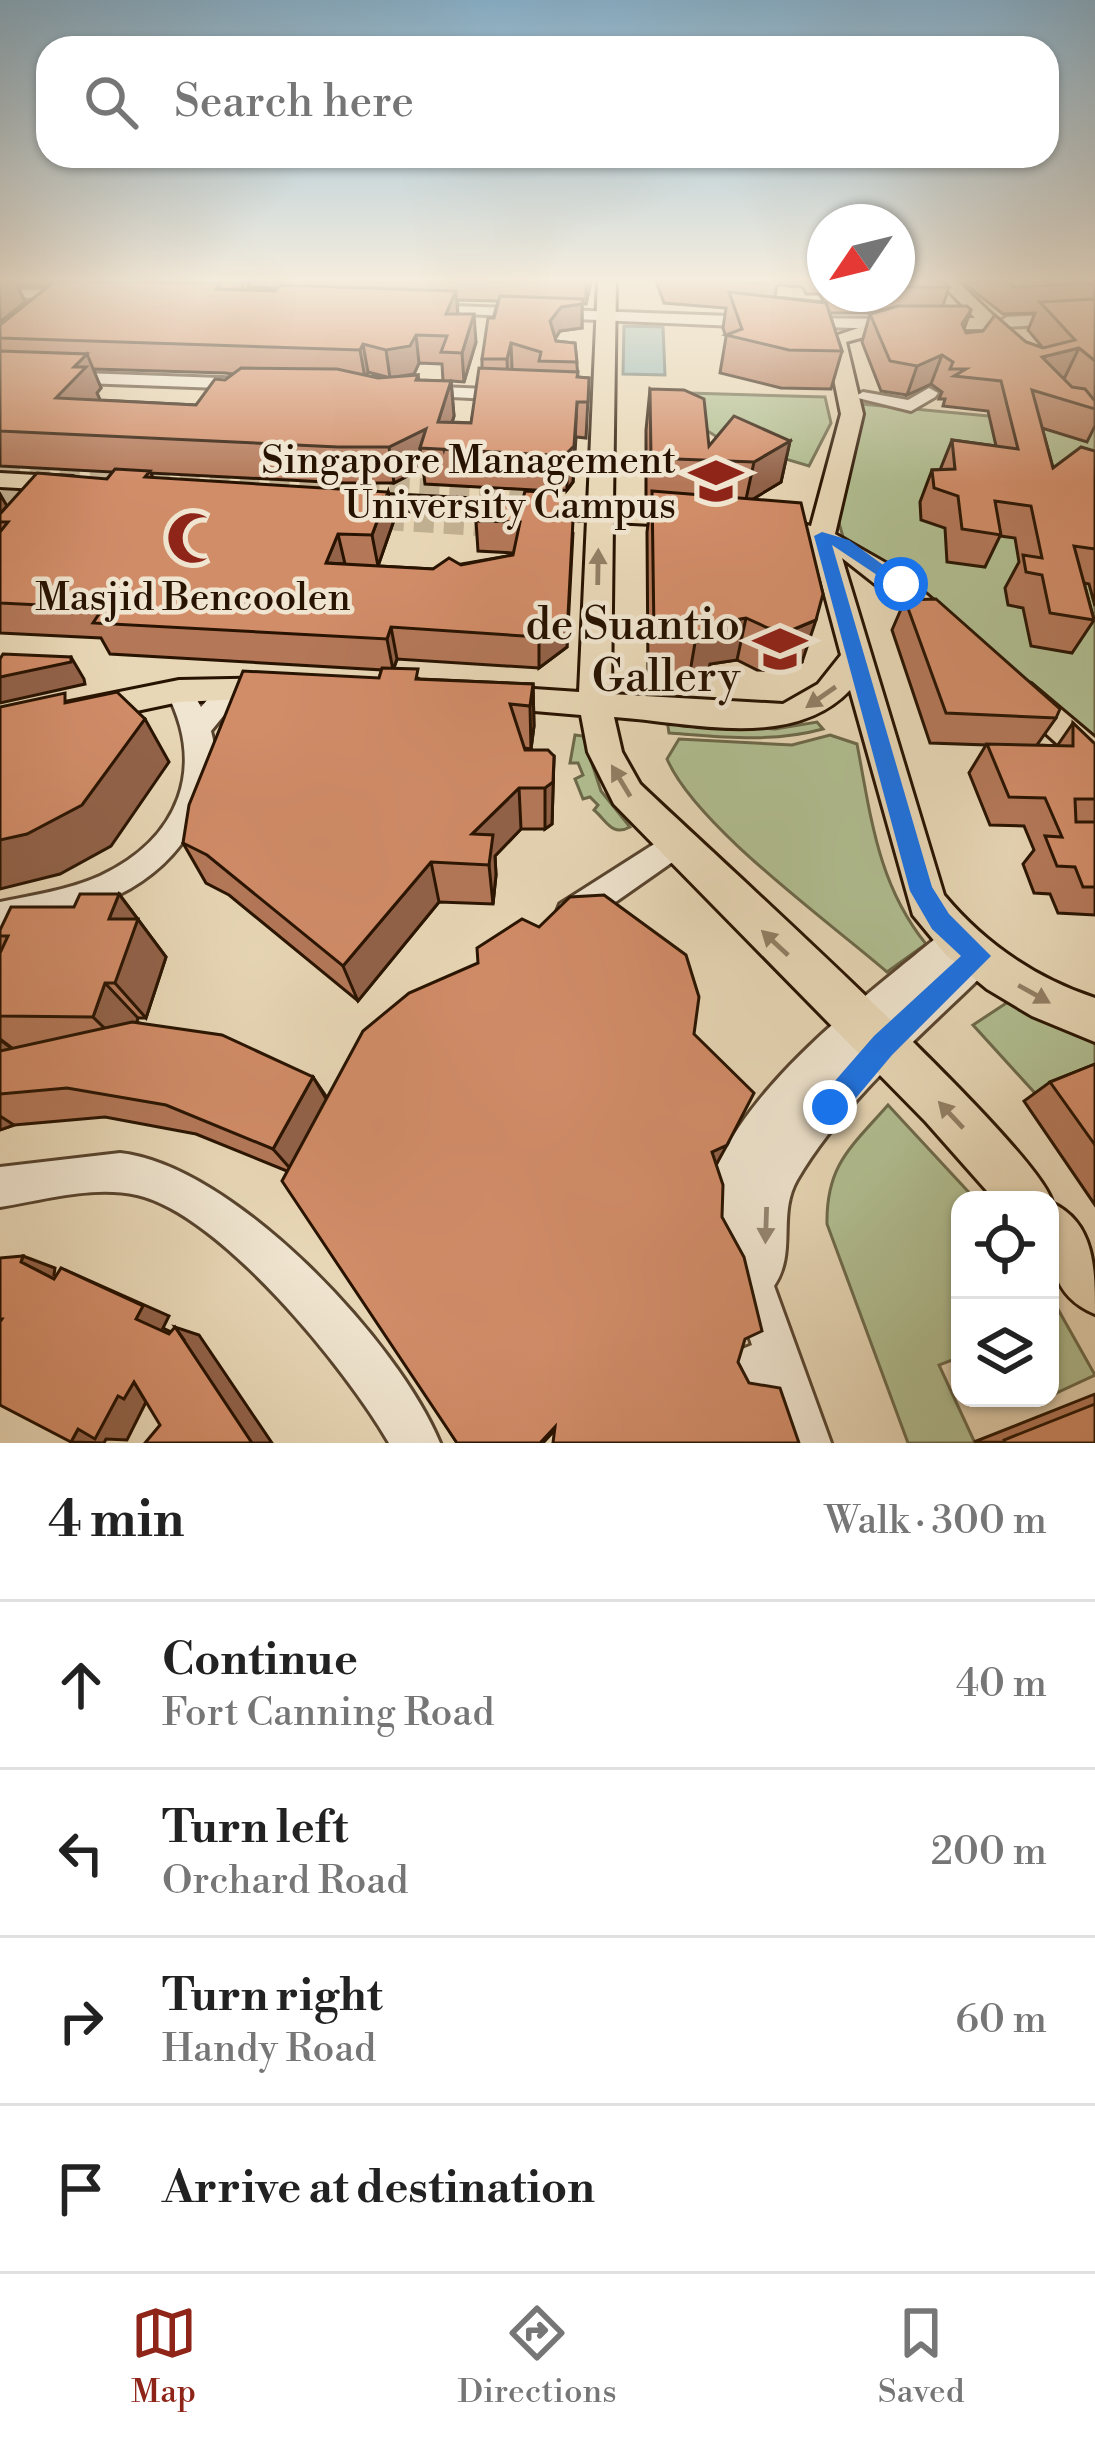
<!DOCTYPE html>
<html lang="en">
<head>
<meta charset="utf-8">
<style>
  :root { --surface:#fff; --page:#f6f6f6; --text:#222; --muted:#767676; --line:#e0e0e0; --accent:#8f2418 }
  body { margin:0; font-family:"Libre Bodoni",serif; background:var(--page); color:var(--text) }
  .controls { position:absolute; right:36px; bottom:36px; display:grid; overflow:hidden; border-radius:24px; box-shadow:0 3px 9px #0004 }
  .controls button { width:108px; height:108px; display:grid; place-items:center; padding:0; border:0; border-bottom:3px solid var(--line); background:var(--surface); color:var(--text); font:60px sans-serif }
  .compass { position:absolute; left:807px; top:204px; width:108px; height:108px; border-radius:50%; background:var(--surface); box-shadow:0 3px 9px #0004; rotate:235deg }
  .stop { position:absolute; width:36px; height:36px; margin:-27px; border:9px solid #1a73e8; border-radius:50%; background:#fff }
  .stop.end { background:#1a73e8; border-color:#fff; box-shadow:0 3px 12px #0008 }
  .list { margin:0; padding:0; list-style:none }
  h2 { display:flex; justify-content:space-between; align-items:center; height:156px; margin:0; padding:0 48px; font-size:51px }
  h2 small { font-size:39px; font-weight:400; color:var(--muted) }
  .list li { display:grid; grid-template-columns:78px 1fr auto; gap:36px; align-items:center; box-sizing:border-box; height:168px; padding:0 48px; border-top:3px solid var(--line) }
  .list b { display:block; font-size:45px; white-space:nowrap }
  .list p { margin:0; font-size:39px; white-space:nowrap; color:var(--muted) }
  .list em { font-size:39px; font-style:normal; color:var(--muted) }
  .icon { flex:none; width:66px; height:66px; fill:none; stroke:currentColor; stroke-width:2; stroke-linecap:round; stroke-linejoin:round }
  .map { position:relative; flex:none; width:1095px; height:1443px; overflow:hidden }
  .search { position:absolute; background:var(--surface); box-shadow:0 3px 9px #0004; left:36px; right:36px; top:36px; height:132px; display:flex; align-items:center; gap:30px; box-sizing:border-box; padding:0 42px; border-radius:36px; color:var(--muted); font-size:45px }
  .sheet { height:828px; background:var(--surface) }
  nav { display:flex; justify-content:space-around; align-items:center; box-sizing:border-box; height:168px; border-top:3px solid var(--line); background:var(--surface); font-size:33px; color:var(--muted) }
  nav a { display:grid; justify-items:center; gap:6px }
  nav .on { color:var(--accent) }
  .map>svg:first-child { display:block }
  .green { fill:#b1bf92; stroke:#6c694a; stroke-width:3 }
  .water { fill:#98b8b5; stroke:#6b766d; stroke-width:3 }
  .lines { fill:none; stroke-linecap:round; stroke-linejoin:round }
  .minor-tunnel { stroke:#c2b092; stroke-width:20; stroke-dasharray:20 10; stroke-linecap:butt }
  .minor-casing { stroke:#58442e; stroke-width:6 }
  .major-casing { stroke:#281301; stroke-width:6 }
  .minor { fill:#f0e5d0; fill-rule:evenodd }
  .major { fill:#e8d7b6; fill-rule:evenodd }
  .wall { fill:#b47859; stroke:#281301; stroke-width:3; fill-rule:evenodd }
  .shaded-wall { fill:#926249; stroke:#281301; stroke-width:3 }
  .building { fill:#d18c68; stroke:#281301; stroke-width:3 }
  .oneway { fill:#927f65 }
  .oneway2 { fill:#968673 }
  .route { fill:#1a73e8 }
  .labels { text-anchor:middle; stroke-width:9; stroke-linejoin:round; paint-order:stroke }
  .far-poi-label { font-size:39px; fill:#281301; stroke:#f0e5d0; text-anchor:end }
  .poi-label { font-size:45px; fill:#281301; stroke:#f0e5d0; text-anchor:end }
</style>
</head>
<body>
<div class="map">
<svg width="1095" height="1443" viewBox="0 0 1095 1443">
  <rect width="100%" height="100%" fill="#e8d7b6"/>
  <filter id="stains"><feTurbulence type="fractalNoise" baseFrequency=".00167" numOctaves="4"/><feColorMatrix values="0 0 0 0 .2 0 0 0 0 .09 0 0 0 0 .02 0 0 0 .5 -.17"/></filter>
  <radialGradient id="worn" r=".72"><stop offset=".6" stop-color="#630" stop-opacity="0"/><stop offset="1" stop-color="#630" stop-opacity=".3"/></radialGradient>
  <g class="green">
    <path d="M688,393L825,397L831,423L809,466L722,440L706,430Z"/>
    <path d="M861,404L1095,426V744L895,570L843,537L837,516Z"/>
    <path d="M667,720L775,729L817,722L823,729C772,743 722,737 669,733Z"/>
    <path d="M575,735L583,736L601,791L630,827C612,837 607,821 594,810L598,805L590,797L583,799L575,779L583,775L578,763H570Z"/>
    <path d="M830,735L857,744C871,817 878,885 926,944L887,972C828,921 696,826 667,759L679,739L792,745Z"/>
    <path d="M1014,998L1075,1035L1095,1039V1159L973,1025Z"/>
    <path d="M888,1105L976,1200H960V1357L939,1365L975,1443H908L827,1224C826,1165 851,1147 888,1105Z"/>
    <path d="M1050,1295L1095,1375L1050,1396Z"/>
  </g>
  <path class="water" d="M624,326L663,327L665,375L623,374Z"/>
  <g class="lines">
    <g class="minor-tunnel">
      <path d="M0,467L533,494L524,529L355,518"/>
      <path d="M0,497L47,501"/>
    </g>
    <g class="minor-casing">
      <g id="minor">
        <path d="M0,289L75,291L82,295L75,299L0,297Z"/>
        <path d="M425,305L758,317L766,322L758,327L420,312L418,309Z"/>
        <path d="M1095,313V321L1007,327L999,322L1007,317Z"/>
        <path d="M796,318L888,319L896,324L888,329L791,326V320Z"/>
        <path d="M0,370L248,379L256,384L248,389L0,380Z"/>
        <path d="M418,386L511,390L520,395L511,400L412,395V387Z"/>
        <path d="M929,388L938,393L935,397L911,411L854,397L863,392L908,400Z"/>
        <path d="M233,679L246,688L211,731C220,764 212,791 196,821C155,897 79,913 0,932V902C33,895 69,890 100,876C179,839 207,768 166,691L179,682L188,684L201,707L224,681Z"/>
        <path d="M673,832L684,836L688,845L684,854L584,924L572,929L560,924L556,914L560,904Z"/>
        <path d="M960,924L972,928L976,941L991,945L996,956L991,967C926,1031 843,1101 797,1180C777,1215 797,1252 774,1286L831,1443H783L765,1387L739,1396L723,1389L716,1373L723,1357L752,1345C746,1328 742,1308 732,1293C722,1278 709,1265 705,1246C685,1123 866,998 948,928Z"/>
        <path d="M120,1153C233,1165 398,1341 440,1443H389C347,1370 221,1214 137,1195C93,1185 43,1200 0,1207V1167Z"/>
      </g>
    </g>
    <g class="major-casing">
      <g id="major">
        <path d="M598,281H616L613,506L690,510L703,518L690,526L613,522L611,694L783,704L818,684L841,655L811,543L752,524L765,516L811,526L841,414L826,339L888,318H975L939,281H957L1009,331L1000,337L987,329L889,330L846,342L863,414L835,534L898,570L966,629L961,636H941L842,558L944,895C984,943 1035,978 1095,998V1042L1032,1016L987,989L946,955L913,915L850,690C792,751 690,722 614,717L622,752L640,784C699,841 1046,1153 1052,1203C1095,1223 1095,1269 1095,1314C1044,1293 1050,1247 1050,1200H995L926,1122L614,804L588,752L581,715L476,706L471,698L487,686L579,692L587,520L346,507L334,500L346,493L588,505Z"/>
        <path d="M0,473L73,477L85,484L73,491L0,487Z"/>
        <path d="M280,678L296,689L291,697L179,702L0,740V716L179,680Z"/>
        <path d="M1020,681L1031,684L1095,738V771L1083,767L1009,700L1004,692L1009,684Z"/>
      </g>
    </g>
    <use href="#minor" class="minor"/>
    <use href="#major" class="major"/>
  </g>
  <g class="wall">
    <path d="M0,281H52L46,286L17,285L25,302Z"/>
    <path d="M55,281H591L586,304H582V328L560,331L555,339L556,341L575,343L578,377L589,378L586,438L576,437L573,482L567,490L551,491L425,484L423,468L394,483H345L151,473L153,478L393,523L378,566L433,569L513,555L514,553L478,551L476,521L559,501L567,647L539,668L397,659L394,668L420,679L533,684L534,726L531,749L524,748L554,756L552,824L545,829H521L495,856L496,875L493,904L439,902L358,1001L229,895L206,883L183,843L379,678L382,670L110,654L101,638L0,633V514L107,479L113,472L0,466V325ZM249,287L278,288L275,291L246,290ZM457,300L498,301L482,359V369L471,423L452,422L454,416L451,381L464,382L476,342L458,314ZM419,363L442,364L443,381L419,380L418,375L399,377L414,374ZM93,369L225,373L233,374L196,405L100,400L97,393L101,388ZM368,372L387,377L366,376Z"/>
    <path d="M656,281H825V294H897V281L949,287L943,306L971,310L964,329L966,333L1026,342L1043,348L1028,330L1035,313L1003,314L961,281H1095V426L1087,442L1042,428L1053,468L1095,451V606L1089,584L1084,583L1094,620L1072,653L1031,646L1023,608L1008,605L1005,588L1019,562L1015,538L1000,536L985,567L947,562L945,528L921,520L920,502L932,470H940L952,440L996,446L988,411L943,406L945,399H939L942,392L931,384L907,395L881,391L862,342L870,314L874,313H830L828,309L842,351L831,389L781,388L720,373L726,337L723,328L726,308L664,303ZM777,285L802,287L806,294H819L824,302L775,297Z"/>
    <path d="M650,389L709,446L790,441L781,482L752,499L802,662L780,671L757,670L737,660L710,664L707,675L689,678L648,675L647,532L651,500H646V430Z"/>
    <path d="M905,600L1056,718L1037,745L1057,746L1073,723L1095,744V915L1058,913L1050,894L1034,893L1023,864L1034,850L1024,826L990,825L969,773L986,745L930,743L892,630Z"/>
    <path d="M119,894L166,957L146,1018H138L136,1022L313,1077L554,1431L543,1443H457L287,1171L196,1134L105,1117L14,1125L0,1130V1040L12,1048L0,1039V930Z"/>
    <path d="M1095,1064V1205L1024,1101L1050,1082Z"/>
    <path d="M1095,1394V1443L974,1442Z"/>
  </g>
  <g class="shaded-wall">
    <path d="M0,281H15L25,302L0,322Z"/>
    <path d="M241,281H247L249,287L244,293Z"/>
    <path d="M586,281H591L586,304Z"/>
    <path d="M456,291L458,318L446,314Z"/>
    <path d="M582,304V328L560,331L550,346V321L561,307Z"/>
    <path d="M474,314L476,342L464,382L462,353Z"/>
    <path d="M416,335L419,363L414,374L390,378L386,350Z"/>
    <path d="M511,343L512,368L508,385L507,359Z"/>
    <path d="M363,344L368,372L365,378L360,350Z"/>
    <path d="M1079,348L1065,377L1029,387L1042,357Z"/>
    <path d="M87,354L101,388L97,393L101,402L56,398L74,367Z"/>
    <path d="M942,355L931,384L907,395L917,366Z"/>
    <path d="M451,381L454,416L444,449L438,422Z"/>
    <path d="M577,402L573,482L567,490V453Z"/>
    <path d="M426,429L420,448L423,468L394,483L389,447Z"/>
    <path d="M790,441L781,482L745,504L754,462Z"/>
    <path d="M388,492L393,523L378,566L372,535Z"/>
    <path d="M0,494L7,506L0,514Z"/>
    <path d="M573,532L567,647L539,668V637Z"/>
    <path d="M338,534L345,564L326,563Z"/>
    <path d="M746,618L737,660L710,664L707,675L689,678L696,637L716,623Z"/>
    <path d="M816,620L802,662L780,671L792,630Z"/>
    <path d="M391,627L397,659L393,670L387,639Z"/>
    <path d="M71,657L84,679L85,684L0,703V677Z"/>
    <path d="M533,684L534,726L531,749L530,706Z"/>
    <path d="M145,719L169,762L111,846L60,874L0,889V840Z"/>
    <path d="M554,756L552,824L545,829V788Z"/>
    <path d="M519,788L521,829L495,856L496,875L493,904L489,865L472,834Z"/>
    <path d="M431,862L439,902L358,1001L343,966Z"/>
    <path d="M119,894L166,957L146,1018L115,983L109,919Z"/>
    <path d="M105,983L138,1018L127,1050L93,1017Z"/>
    <path d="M0,1040L22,1056L0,1077Z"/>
    <path d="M313,1077L331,1107L296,1175L273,1149Z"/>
    <path d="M0,1116L14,1125L0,1130Z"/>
    <path d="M727,1145L706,1183L712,1152Z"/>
    <path d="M23,1256L55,1268L54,1275L85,1290L54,1279L21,1262Z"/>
    <path d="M61,1268L169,1316L163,1328L182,1337L175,1327L199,1335L272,1443H252L136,1319Z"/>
    <path d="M134,1382L146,1402L127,1440L106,1439L104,1443L71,1442L78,1429Z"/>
  </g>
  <g class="building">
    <path d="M55,281L222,283L216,289L275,291L280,285L456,291L446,314H474L462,353L441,352L447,336L416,335L410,346L386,350L363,344L360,350L0,338V325Z"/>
    <path d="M726,281H767L768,284Z"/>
    <path d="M897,281H944L949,287H897Z"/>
    <path d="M1006,281H1095V283L1014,287Z"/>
    <path d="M729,292L826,303L842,351L789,350L726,335L742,329Z"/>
    <path d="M500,296L583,299L582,304L561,307L550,321L556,341L575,343L577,362L539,361L541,352L511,343L507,359H482L488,318H494Z"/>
    <path d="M1095,299V361L1079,348L1042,357L1072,387L1085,389L1095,401V409L1032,390L1053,468L1081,447L1095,451V549L1074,546L1094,620L1050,613L1042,575L1026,572L1023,555L1042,558L1031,506L995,501L1001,535L962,529L958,496L934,488L932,470L955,469L952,440L1018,449L1001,381L954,376L966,369H950L953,362L942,355L917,366L890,361L870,314L898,306H967L971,310L962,324L966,333L983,331L995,315L1026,342L1043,348L1075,340L1040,302Z"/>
    <path d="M0,351L87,354L74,367H86L56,398L196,405L215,379L225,380L241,368L337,369L378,378L418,375L416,380L451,381L438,422L471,423L479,368L578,372L577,377L589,378L588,402H577L574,446L567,453L551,455L420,448L426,429L389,447H338L0,431Z"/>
    <path d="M650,389L684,390L704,399L709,446L734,416L790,441L754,462L651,458Z"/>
    <path d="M115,469L150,471L145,477L388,492L372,535L338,534L326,563L433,569L449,558L461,565L513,555L520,522L476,521L480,502L489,497L523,499L525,491L559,493L558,500L574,501L568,616L539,637L391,627L387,639L93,623L103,608L0,603V532L8,522H0V514L37,473L107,479Z"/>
    <path d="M652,491L801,503L823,594L816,620L792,630L768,628L746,618L716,623V633L696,637L654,633Z"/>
    <path d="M936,599L1060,709L1056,718L946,713L905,600Z"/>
    <path d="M3,654L71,657V662L0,677V659Z"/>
    <path d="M382,668L418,669L416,679L533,684L530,706L510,704L525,750H548L554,756L553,782L545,788H519L472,834L493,835L489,865L431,862L343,966L207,855L183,843L189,805L243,671L379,678Z"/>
    <path d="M117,692L145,719L82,805L27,834L0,840V707L65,693V703Z"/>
    <path d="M1073,723L1095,744V799H1075L1076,822H1095V887H1083L1075,867L1057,866L1045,836L1062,837L1045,798L1009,797L987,744L1073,746Z"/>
    <path d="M80,894H119L109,919H138L115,983H105L93,1017L0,1016V953L8,936H0V930L11,907H74Z"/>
    <path d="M604,895L686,955L699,997L694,1034L754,1093L727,1145L712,1152L723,1185L722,1217L744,1257L762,1331L745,1339L738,1362L749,1383L780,1388L799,1443H553L555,1427L540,1443H457L282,1181L363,1031L409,993L478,963L477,948L522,919L539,927L570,897Z"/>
    <path d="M132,1022L222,1035L313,1077L273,1149L166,1105L67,1088L0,1094V1051Z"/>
    <path d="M1095,1064V1145L1050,1082Z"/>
    <path d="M23,1256L21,1262L54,1279L61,1268L143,1306L136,1319L169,1334L175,1327L252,1443H145L160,1425L134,1382L124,1399L118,1396L95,1439L78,1429L71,1442L0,1405V1322L2,1319H0V1258Z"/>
    <path d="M1095,1404V1443H1005L1004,1440Z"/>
  </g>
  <defs><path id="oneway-solid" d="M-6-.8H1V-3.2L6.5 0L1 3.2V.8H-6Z" transform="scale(3)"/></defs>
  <g class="oneway">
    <use href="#oneway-solid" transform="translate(598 567) rotate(-89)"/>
    <use href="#oneway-solid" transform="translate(821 697) rotate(145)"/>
    <use href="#oneway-solid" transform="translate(621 781) rotate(-121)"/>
    <use href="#oneway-solid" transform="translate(775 943) rotate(-137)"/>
    <use href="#oneway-solid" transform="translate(1034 994) rotate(29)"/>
    <use href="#oneway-solid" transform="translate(951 1115) rotate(-133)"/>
  </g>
  <use class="oneway2" href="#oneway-solid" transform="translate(766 1225) rotate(92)"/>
  <linearGradient id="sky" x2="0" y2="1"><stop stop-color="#88b6d4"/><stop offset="0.58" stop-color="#f5edde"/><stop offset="1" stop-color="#f5edde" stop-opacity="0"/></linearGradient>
  <rect width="1095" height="483" fill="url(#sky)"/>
  <path class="route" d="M822,532L849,540L909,584L895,587L832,545L932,887L949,914L991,956L892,1055L840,1117L830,1121L821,1117V1097L874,1036L961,956L932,929L910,891L814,536Z"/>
  <defs>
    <g id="university-bare" transform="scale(4.14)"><path d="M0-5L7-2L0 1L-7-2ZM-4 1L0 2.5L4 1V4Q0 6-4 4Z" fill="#8f2418" stroke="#f0e5d0" stroke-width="2.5" paint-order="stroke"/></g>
    <g id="mosque-bare" transform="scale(4.14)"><path d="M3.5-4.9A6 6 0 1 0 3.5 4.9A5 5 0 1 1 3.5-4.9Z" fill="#8f2418" stroke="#f0e5d0" stroke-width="2.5" paint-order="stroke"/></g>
  </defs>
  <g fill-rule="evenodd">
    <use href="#university-bare" x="716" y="481"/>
    <use href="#mosque-bare" x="193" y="538"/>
    <use href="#university-bare" x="780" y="649"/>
  </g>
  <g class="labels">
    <g class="far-poi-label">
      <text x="676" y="473">Singapore Management<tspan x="676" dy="45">University Campus</tspan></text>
      <text x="193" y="610" text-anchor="middle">Masjid Bencoolen</text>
    </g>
    <g class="poi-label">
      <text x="740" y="639">de Suantio<tspan x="740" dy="52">Gallery</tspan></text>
    </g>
  </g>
  <rect width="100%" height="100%" filter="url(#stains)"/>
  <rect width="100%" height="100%" fill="url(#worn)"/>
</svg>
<div class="controls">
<button><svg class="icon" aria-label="locate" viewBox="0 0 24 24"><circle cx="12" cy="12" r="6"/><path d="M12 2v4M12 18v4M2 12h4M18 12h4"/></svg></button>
<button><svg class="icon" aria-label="layers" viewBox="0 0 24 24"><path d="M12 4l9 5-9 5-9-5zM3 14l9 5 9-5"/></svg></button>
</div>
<svg class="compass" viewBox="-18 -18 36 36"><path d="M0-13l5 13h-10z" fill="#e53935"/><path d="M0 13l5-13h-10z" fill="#767676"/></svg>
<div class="stop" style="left:901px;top:584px"></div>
<div class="stop end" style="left:830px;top:1107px"></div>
<div class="search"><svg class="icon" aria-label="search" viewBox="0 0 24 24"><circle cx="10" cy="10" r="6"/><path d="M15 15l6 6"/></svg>Search here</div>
</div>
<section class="sheet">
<h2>4 min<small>Walk · 300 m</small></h2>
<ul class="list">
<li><svg class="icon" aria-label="ahead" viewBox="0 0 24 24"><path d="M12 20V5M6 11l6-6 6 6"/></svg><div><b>Continue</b><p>Fort Canning Road</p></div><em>40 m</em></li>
<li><svg class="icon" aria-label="left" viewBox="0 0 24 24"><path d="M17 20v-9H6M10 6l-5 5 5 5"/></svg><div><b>Turn left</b><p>Orchard Road</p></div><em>200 m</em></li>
<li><svg class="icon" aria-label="right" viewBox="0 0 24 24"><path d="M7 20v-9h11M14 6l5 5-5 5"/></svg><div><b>Turn right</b><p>Handy Road</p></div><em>60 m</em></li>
<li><svg class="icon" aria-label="arrive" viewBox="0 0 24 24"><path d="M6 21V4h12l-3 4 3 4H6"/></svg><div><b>Arrive at destination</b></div></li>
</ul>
</section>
<nav>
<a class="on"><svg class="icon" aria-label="map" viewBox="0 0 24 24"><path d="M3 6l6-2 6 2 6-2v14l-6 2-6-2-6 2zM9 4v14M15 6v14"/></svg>Map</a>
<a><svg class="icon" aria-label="directions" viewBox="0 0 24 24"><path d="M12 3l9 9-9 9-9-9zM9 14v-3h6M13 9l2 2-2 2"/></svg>Directions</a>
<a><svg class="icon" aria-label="saved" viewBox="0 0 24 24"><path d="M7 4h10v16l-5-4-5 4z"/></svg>Saved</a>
</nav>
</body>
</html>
